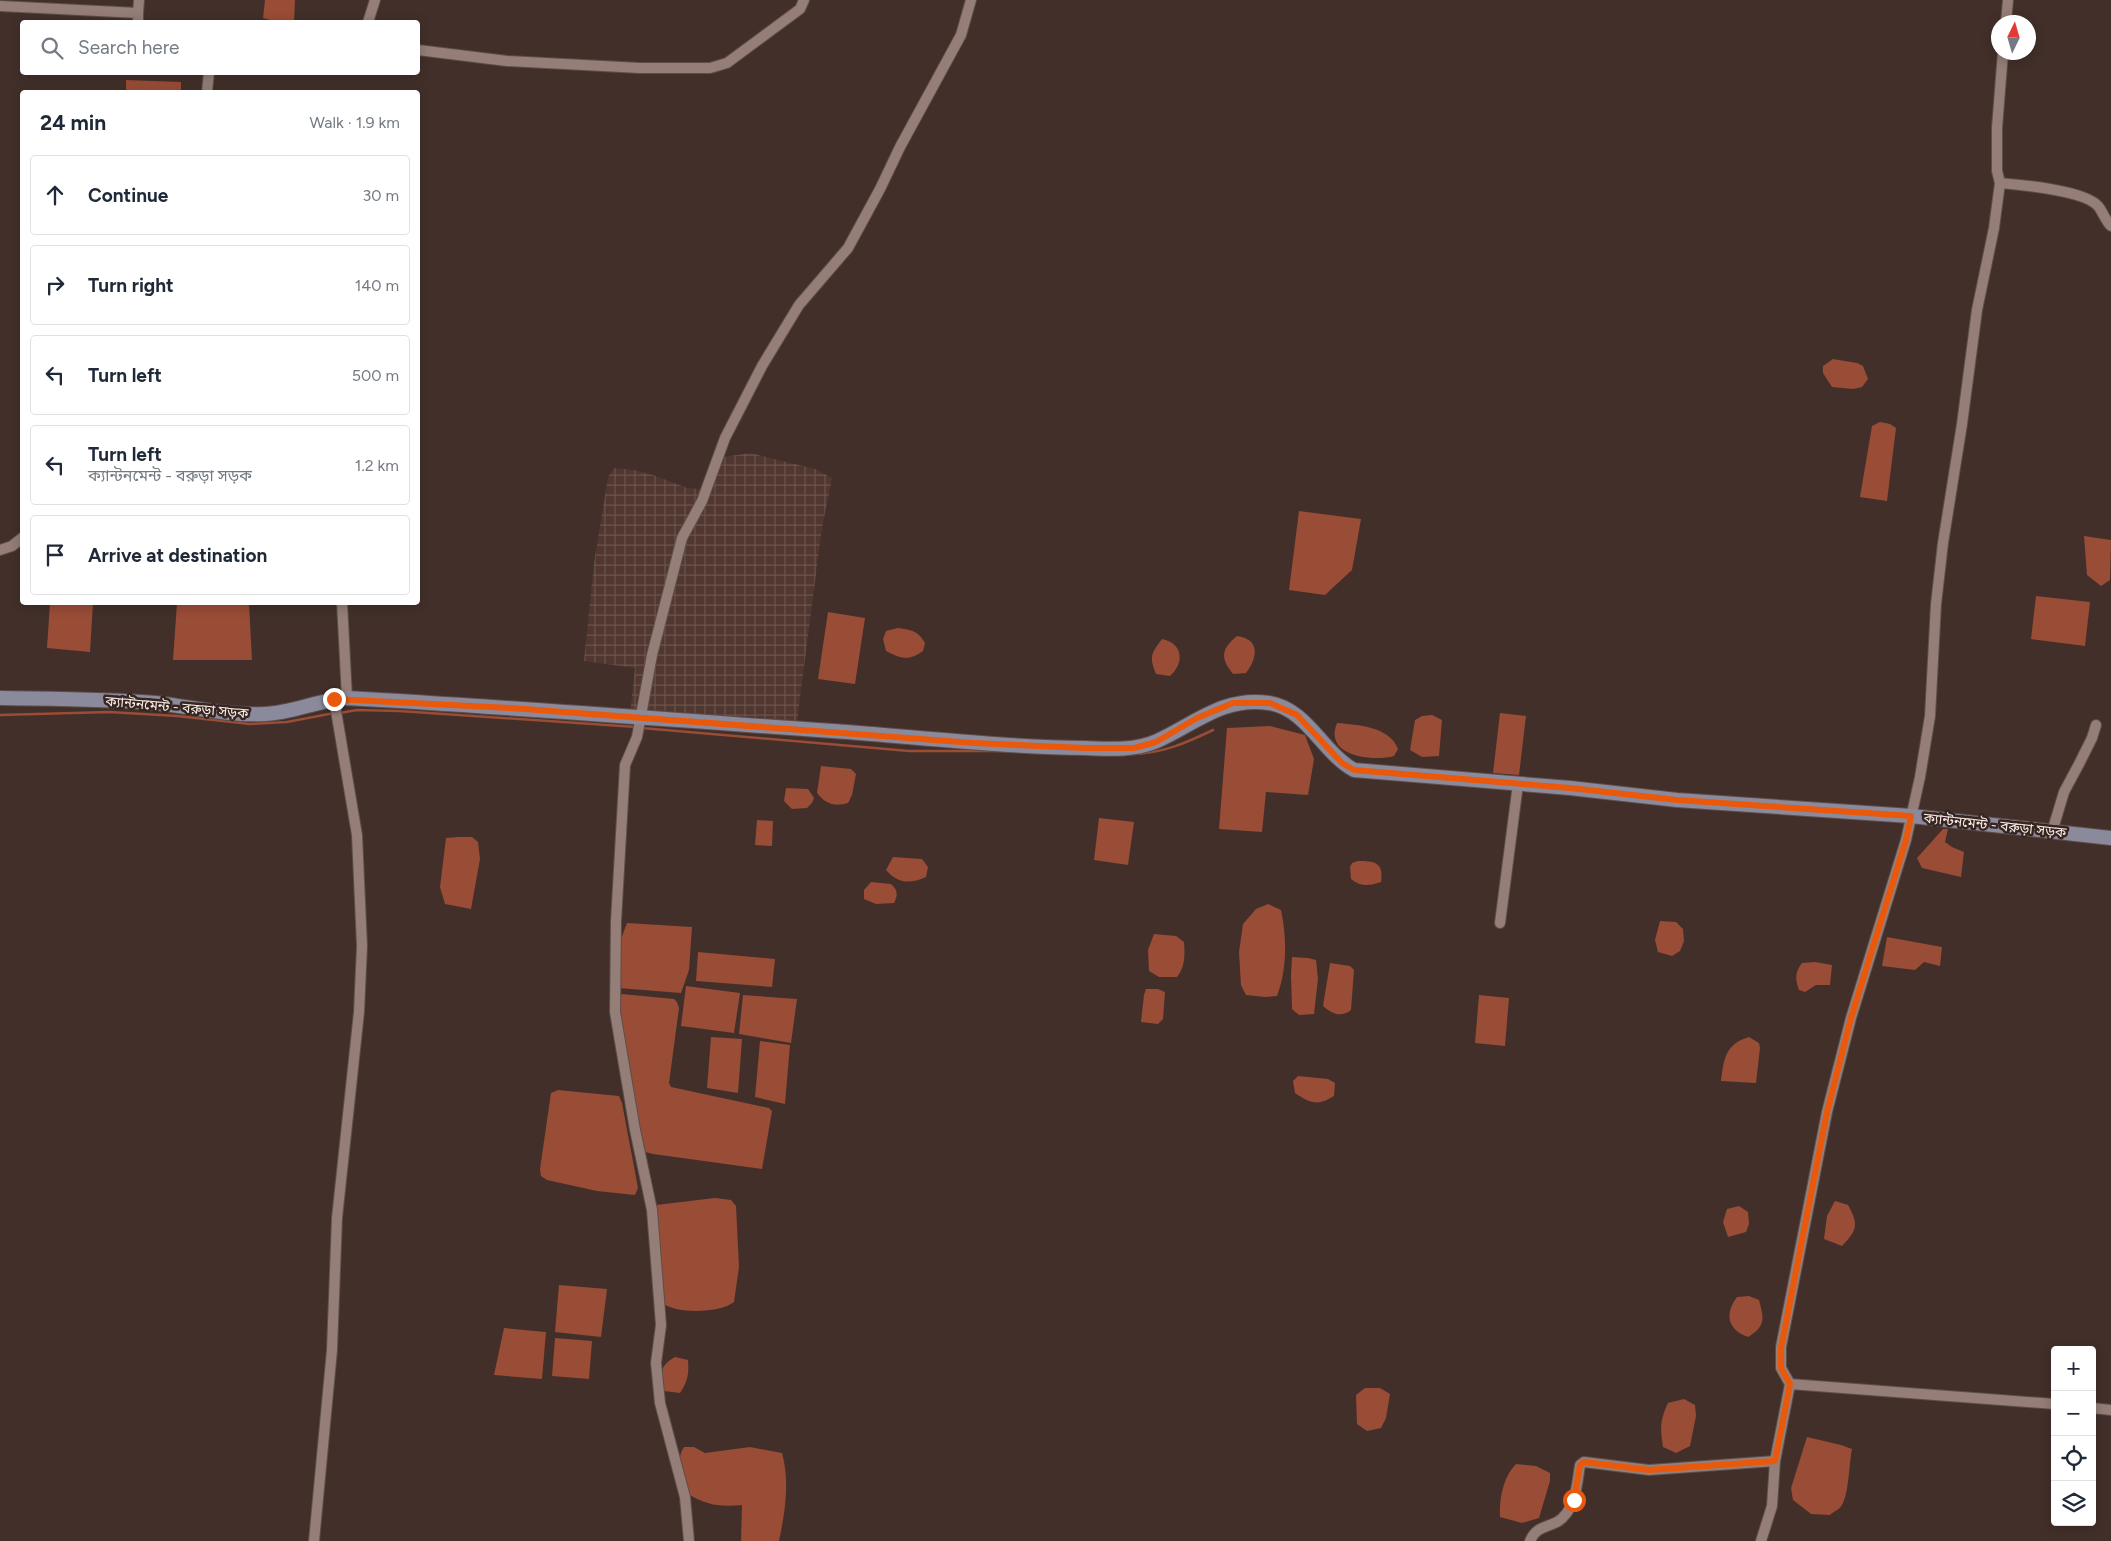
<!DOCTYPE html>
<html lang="en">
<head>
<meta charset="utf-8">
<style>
  :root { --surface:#fff; --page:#f6f6f7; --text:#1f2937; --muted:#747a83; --line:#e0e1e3 }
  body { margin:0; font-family:Figtree,"Noto Sans Bengali",sans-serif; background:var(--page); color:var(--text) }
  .controls { position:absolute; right:15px; bottom:15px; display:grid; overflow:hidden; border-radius:5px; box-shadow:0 2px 12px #0003 }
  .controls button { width:45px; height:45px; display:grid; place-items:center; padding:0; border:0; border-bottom:1px solid var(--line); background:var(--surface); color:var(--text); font:25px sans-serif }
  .compass { position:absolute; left:1991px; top:15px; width:45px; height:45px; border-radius:50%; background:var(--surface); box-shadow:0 2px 12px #0003; rotate:5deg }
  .stop { position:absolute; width:15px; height:15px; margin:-11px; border:4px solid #ea580c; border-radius:50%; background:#fff }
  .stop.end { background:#ea580c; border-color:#fff; box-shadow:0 1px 5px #0008 }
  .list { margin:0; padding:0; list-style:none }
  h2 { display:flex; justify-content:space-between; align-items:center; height:65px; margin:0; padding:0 20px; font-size:21px }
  h2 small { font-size:16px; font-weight:400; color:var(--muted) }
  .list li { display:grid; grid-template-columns:32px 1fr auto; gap:15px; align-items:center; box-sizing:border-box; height:80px; margin:0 10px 10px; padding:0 10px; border:1px solid var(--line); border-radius:5px }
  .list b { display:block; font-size:19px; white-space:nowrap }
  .list p { margin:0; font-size:16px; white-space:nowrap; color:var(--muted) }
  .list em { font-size:16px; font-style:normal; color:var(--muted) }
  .icon { flex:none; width:28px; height:28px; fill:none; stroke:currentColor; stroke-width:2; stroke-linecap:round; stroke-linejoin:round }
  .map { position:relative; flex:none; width:2111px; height:1541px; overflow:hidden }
  .search { position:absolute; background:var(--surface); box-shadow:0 2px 12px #0003; left:20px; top:20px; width:400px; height:55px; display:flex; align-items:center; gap:12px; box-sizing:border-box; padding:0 18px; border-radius:5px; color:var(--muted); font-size:19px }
  .panel { position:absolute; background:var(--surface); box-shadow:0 2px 12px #0003; left:20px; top:90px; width:400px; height:515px; border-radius:5px }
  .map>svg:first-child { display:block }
  .industrial { fill:url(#industrial-grid) }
  .water { fill:#994c36 }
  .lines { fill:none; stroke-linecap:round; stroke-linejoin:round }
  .stream { stroke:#994c36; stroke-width:2.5 }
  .minor-casing { stroke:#5e4e4a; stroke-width:12 }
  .secondary-casing { stroke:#5e4e4a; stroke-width:16 }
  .minor { stroke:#947e77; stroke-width:10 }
  .secondary { stroke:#8b8a9c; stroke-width:14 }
  .route { stroke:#ea580c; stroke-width:6 }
  .labels { text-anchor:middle; stroke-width:5; stroke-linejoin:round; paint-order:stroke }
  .street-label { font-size:14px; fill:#f9ece8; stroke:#372520 }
</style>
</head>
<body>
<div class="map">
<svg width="2111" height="1541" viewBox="0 0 2111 1541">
  <defs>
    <pattern id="industrial-grid" width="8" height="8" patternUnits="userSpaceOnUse" patternTransform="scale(1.25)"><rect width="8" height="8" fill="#513730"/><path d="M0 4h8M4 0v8" fill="none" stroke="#6b544e"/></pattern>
  </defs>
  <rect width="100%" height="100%" fill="#422f2a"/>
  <path class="industrial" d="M750,453L815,469L832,478L822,528L797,721L695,719L630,713L635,668L584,661L594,563L608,477L614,468L634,470L653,475L687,488L710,490L724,457Z"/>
  <g class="water">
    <path d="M265,0H295L294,22H277L263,18Z"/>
    <path d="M126,80L181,82V92H126Z"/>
    <path d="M1833,359L1857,363L1863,366L1868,379L1862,387L1853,389L1832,387L1823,373V366Z"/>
    <path d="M1880,422L1890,424L1896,428L1887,501L1860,497L1872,426Z"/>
    <path d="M1299,511L1361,519L1352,570L1325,595L1289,590Z"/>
    <path d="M2084,536L2111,540L2110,580L2101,586L2087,575Z"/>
    <path d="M2036,596L2090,602L2085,646L2031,639Z"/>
    <path d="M50,603H93L90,652L47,648Z"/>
    <path d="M177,603H249L252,660H173Z"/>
    <path d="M828,612L865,618L855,684L818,679Z"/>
    <path d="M898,628C912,630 918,631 925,643L923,651C909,661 901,659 886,651L883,639L886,631Z"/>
    <path d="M1237,636C1260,639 1258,657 1246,673L1233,674C1220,658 1221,649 1237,636Z"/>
    <path d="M1162,639C1183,643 1185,663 1170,676L1156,674C1149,656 1151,654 1162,639Z"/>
    <path d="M1500,713L1526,716L1519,775L1493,773Z"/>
    <path d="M1432,715L1442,720L1439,756L1422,757L1410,750L1415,720L1422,716Z"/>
    <path d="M1337,723C1358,725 1389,726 1398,749L1394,756C1372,762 1323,756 1337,723Z"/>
    <path d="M1270,726L1305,735L1314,759L1308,795L1266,792L1262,832L1219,829L1227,728Z"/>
    <path d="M821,766L851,769L856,774L852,795L848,803C834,807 826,804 817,793Z"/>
    <path d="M786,788L808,789L814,798L812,803L807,808L792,809L784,801Z"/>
    <path d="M1099,818L1134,822L1128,865L1094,860Z"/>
    <path d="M757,820L773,821L772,846L755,845Z"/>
    <path d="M1943,829H1948L1945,842L1952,847L1964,852L1961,877L1922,868L1917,858Z"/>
    <path d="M458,837H472L478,842L480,859L471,909L445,904L440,887L446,838Z"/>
    <path d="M893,857L922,859L928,867L926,877C910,884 898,884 886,870Z"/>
    <path d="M1358,861C1374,861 1384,862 1381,882C1369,886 1361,887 1351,879L1350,867L1352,863Z"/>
    <path d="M871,882L891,884C898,890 898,895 894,903L876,904L864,899V890Z"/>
    <path d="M1268,904L1281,910C1287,938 1287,970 1277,996L1265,997L1246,995L1241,985L1239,952L1243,924L1256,909Z"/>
    <path d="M1660,921L1676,922L1683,929L1684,941L1680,951L1672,956L1658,952L1655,940Z"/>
    <path d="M627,923L692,927L689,970L681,993L618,988L621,939Z"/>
    <path d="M1154,934L1176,936L1184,942C1185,956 1185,967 1177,977H1159L1149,971L1148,950Z"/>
    <path d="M1887,937L1942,947L1940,966L1924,962L1915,970L1882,966Z"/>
    <path d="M698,952L775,959L772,987L696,981Z"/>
    <path d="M1292,957L1308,958L1316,960L1318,979L1314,1014L1299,1015L1292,1009L1291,975Z"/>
    <path d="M1815,962L1832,965L1830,985H1816L1805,992L1799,990C1795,979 1795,972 1802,963Z"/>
    <path d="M1330,963L1350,966L1354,970L1351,1010C1341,1018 1332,1014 1323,1006Z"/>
    <path d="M686,986L740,993L734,1033L681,1026Z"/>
    <path d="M1146,989H1158L1165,992L1163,1019L1158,1024L1141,1022L1144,995Z"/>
    <path d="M622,994L674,999L677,1002L679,1008L669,1083L671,1087L769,1108L772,1111L762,1169L653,1154L645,1152L641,1149L620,1011L619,998Z"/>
    <path d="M743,995L797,999L791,1043L739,1034Z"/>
    <path d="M1479,995L1509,998L1505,1046L1475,1043Z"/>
    <path d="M711,1037L742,1039L738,1093L707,1088Z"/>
    <path d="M1749,1037L1759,1043L1760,1048L1756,1083L1721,1081C1724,1059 1725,1044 1749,1037Z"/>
    <path d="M760,1041L790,1045L785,1104L755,1097Z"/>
    <path d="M1298,1076L1328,1079L1335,1083L1334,1096C1318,1106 1311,1104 1295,1093L1293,1081Z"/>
    <path d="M558,1090L619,1096L622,1103L638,1188L635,1195L597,1191L547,1180L541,1176L540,1169L551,1093Z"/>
    <path d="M715,1198L731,1200L736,1206L739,1267L734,1302C720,1313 678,1314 664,1304L656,1205Z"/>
    <path d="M1835,1201L1848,1205C1859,1225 1857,1230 1842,1246L1824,1239L1827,1216Z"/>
    <path d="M1739,1206L1748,1212L1749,1224L1746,1232L1728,1237L1723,1222L1727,1209Z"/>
    <path d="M559,1285L607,1289L601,1337L555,1332Z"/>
    <path d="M1749,1296L1759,1300C1764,1319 1766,1326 1748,1337C1728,1330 1724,1314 1737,1297Z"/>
    <path d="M504,1328L546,1332L542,1379L494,1375Z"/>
    <path d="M555,1338L592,1341L589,1379L552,1376Z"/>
    <path d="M675,1357L688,1360C689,1374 688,1381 680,1393L664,1391C661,1373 658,1367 675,1357Z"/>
    <path d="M1365,1388H1380L1390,1394L1386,1418L1381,1428L1367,1431L1357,1424L1356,1395Z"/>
    <path d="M1684,1399L1695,1405L1696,1416L1690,1446L1676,1453L1663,1447C1660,1428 1660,1420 1668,1403Z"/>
    <path d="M1807,1437L1841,1445L1852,1449C1849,1464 1849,1493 1842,1505C1840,1509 1833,1512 1830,1515L1811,1514L1793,1500L1791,1488Z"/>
    <path d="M684,1447H694L705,1453L750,1447L782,1453C790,1481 785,1513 779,1541H741L742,1505C717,1507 707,1505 686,1493C681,1478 675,1460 684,1447Z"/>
    <path d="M1516,1464L1536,1466L1550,1473V1481L1539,1518L1522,1523L1500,1517C1499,1499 1503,1477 1516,1464Z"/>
  </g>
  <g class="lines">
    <g class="stream">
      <path d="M340,713L357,710L399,711L636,727"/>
      <path d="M0,715L109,712L177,716L250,724L287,722L334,713"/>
      <path d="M642,728L909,751H1005"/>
      <path d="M1131,754C1161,754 1186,743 1213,730"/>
    </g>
    <g class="minor-casing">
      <g id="minor">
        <path d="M0,6L138,13V22"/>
        <path d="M138,13L139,0"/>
        <path d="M368,22L375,0"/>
        <path d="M2006,22L2008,0"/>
        <path d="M418,50L507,61L640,68H710L727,63L800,9L804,0"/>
        <path d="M207,92L209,72"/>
        <path d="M2000,183C2021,185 2084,190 2098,206C2103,212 2105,220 2111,226"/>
        <path d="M0,550L12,546L22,538"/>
        <path d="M342,602L347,698"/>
        <path d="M2052,832L2064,792L2079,764L2092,738L2096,725"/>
        <path d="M1500,923L1518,784"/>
        <path d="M1790,1384L2055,1404"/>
        <path d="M2092,1408L2111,1410"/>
        <path d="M314,1541L332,1350L337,1218L359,1012L362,946L357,835L334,699"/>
        <path d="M689,1541L685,1497L660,1403L656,1363L661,1325L652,1210L635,1130L615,1012L616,921L625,765L637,737L652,655L682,538L702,501L725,438L762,366L799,305L848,248L880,189L900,147L961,35L971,0"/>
        <path d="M1530,1541C1536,1527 1545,1528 1557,1522C1576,1511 1577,1483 1580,1465L1584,1462L1649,1470L1775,1461"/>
        <path d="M1761,1541L1772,1506L1775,1461L1790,1384L1781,1368V1347L1827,1112L1851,1018L1906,840L1920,777L1930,716L1936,604L1943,543L1962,424L1977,310L1994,228L2000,183L1997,171V128L2003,52"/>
      </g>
    </g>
    <g class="secondary-casing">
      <path id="secondary" d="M0,698C52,699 104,699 156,703C192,707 228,716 265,714C292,713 319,700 347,698C509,707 671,720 833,731C917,737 1001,747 1085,748C1108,749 1135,751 1157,741C1195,724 1223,696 1269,703C1307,709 1322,752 1354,770L1570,788L1677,800L1911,816L2111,838"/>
    </g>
    <use href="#minor" class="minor"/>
    <use href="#secondary" class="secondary"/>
  </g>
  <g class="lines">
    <path class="route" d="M334,699L511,708L974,743L1084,748H1134L1156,742L1197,718L1233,703H1270L1297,715L1342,763L1354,770L1570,788L1677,800L1911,816L1906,840L1851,1018L1827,1112L1781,1348V1368L1790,1384L1775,1461L1649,1470L1584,1462L1580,1465L1574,1500"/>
  </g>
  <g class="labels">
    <g class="street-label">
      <text transform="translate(177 707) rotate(5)" y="5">ক্যান্টনমেন্ট - বরুড়া সড়ক</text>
      <text transform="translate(1995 825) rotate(6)" y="5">ক্যান্টনমেন্ট - বরুড়া সড়ক</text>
    </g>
  </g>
</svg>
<div class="controls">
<button>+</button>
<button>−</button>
<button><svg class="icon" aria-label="locate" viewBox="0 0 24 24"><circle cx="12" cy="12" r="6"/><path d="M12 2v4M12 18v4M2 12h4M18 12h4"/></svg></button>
<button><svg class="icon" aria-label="layers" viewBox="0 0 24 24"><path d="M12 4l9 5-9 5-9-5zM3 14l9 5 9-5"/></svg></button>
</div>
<svg class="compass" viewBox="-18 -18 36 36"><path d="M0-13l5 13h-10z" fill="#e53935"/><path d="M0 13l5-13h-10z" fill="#747a83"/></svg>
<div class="stop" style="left:1574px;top:1500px"></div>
<div class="stop end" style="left:334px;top:699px"></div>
<div class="search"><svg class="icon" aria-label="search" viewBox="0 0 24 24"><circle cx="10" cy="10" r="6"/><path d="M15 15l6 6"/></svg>Search here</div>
<section class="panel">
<h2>24 min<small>Walk · 1.9 km</small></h2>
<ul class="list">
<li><svg class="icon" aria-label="ahead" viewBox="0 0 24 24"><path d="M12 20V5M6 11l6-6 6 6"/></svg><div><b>Continue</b></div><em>30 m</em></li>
<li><svg class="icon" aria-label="right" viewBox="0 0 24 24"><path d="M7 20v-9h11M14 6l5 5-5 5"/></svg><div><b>Turn right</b></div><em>140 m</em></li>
<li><svg class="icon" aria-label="left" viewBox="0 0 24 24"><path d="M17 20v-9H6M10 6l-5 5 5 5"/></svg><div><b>Turn left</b></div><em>500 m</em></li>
<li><svg class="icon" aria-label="left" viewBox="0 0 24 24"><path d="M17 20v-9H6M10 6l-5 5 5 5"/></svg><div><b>Turn left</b><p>ক্যান্টনমেন্ট - বরুড়া সড়ক</p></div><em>1.2 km</em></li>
<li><svg class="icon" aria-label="arrive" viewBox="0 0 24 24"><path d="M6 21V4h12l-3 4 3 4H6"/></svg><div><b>Arrive at destination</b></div></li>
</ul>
</section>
</div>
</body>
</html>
